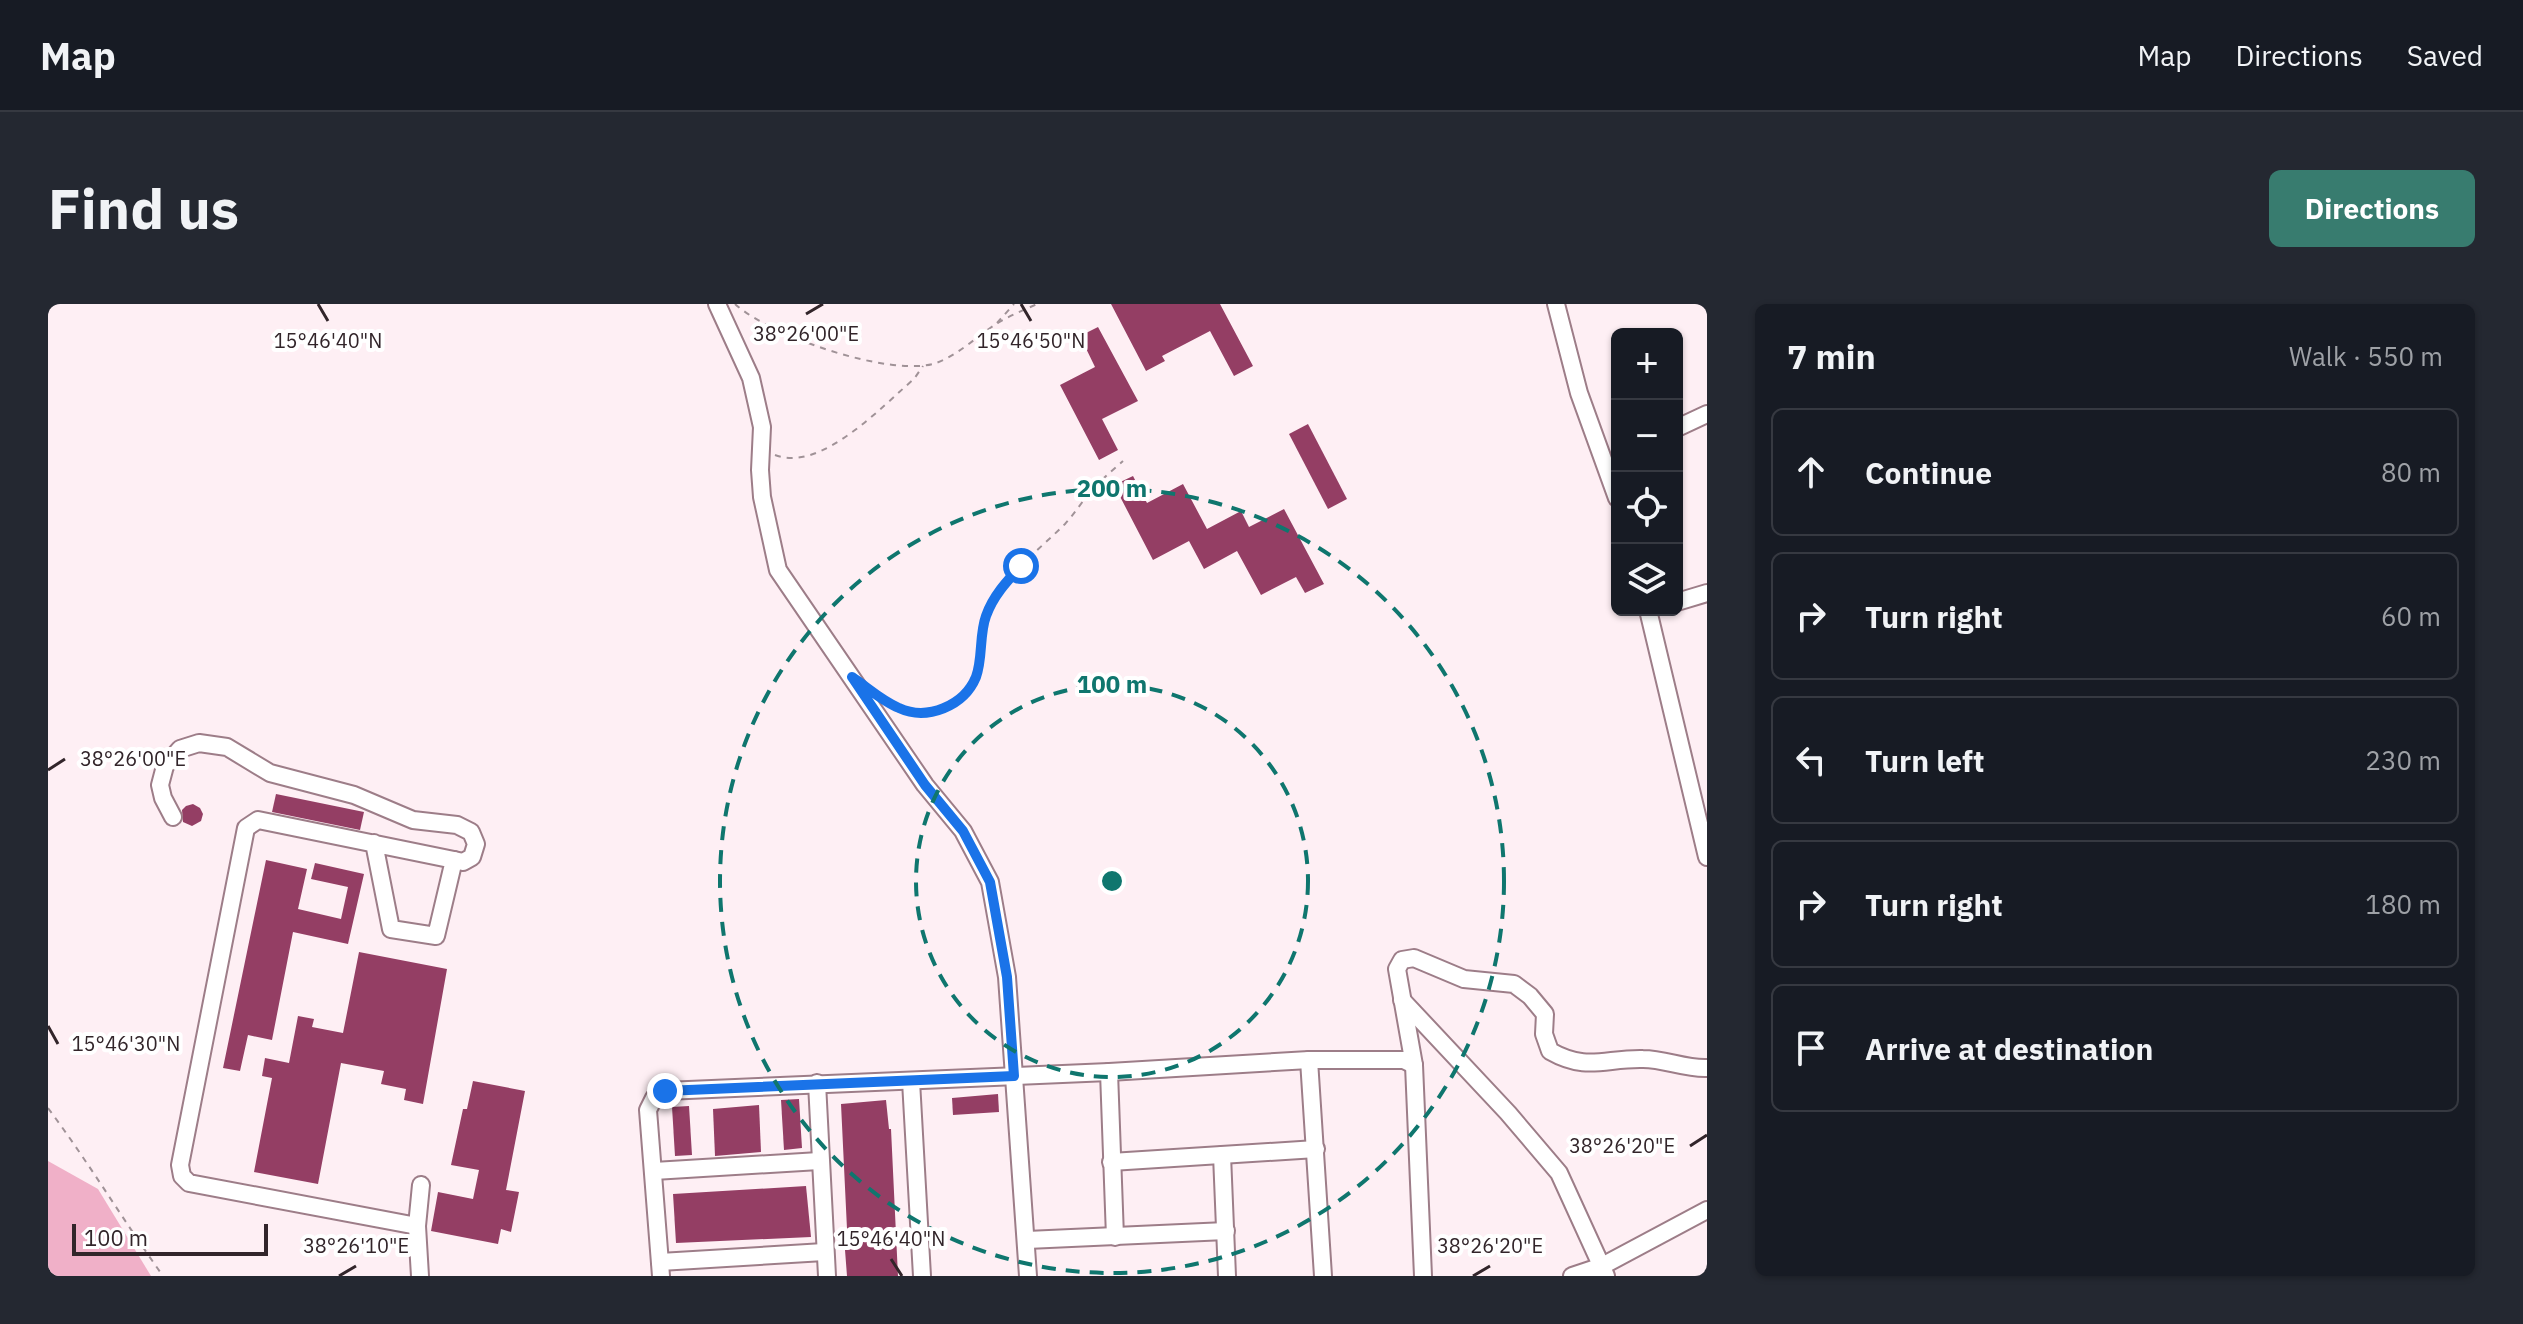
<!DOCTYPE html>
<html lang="en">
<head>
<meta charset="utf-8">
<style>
  :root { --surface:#171b24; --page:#242831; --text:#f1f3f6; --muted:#9ea1a6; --line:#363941; --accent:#387c6f }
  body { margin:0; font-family:"IBM Plex Sans",sans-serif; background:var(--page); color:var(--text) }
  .controls { position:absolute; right:24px; top:24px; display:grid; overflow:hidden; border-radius:12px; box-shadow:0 2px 6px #0004 }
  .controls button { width:72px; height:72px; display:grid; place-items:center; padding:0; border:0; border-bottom:2px solid var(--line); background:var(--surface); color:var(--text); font:40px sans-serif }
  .scale { position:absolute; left:24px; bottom:20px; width:196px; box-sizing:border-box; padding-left:8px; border:4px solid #32252a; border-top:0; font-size:22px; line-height:28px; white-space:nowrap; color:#32252a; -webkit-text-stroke:6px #fff; paint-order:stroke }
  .stop { position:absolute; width:24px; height:24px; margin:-18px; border:6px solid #1a73e8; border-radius:50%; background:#fff }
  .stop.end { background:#1a73e8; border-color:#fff; box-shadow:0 2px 8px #0008 }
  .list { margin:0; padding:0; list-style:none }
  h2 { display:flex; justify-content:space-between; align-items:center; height:104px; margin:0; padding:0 32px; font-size:34px }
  h2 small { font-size:26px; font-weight:400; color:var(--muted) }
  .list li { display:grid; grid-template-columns:52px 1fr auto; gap:24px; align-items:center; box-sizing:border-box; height:128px; margin:0 16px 16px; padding:0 16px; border:2px solid var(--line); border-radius:12px }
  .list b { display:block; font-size:30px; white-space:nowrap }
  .list em { font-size:26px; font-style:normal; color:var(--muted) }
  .icon { flex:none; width:44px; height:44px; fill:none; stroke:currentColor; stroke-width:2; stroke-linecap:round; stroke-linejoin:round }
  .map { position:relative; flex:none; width:1659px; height:972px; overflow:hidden; border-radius:12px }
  header { display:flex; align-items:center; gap:48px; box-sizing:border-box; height:112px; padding:0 40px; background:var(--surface); border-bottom:2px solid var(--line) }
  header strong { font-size:38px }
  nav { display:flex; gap:44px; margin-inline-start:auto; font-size:28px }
  .intro { display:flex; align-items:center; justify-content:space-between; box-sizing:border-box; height:192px; padding:0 48px }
  h1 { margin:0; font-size:56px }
  .button { padding:20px 36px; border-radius:12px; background:var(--accent); color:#fff; font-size:28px; font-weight:700 }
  main { display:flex; gap:48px; padding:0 48px }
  aside { flex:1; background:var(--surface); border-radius:12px; box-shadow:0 2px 6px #0004 }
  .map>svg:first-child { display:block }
  .green { fill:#f0b0c8 }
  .building { fill:#943e64 }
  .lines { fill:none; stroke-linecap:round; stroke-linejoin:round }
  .minor-casing { stroke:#9d7d88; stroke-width:20 }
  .path { stroke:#a09297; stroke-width:2; stroke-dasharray:6 6; stroke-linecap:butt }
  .minor { stroke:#fff; stroke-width:16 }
  .route { stroke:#1a73e8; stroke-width:10 }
  .ticks { fill:none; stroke:#32252a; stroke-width:3 }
  .ring { fill:none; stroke:#0f766e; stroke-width:4; stroke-dasharray:14 10 }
  .ticks-label { font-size:20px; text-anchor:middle; fill:#32252a; stroke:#fff; stroke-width:8; stroke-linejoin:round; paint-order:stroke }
  .centre { fill:#0f766e; stroke:#fff; stroke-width:4 }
  .ring-label { font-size:24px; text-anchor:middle; font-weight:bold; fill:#0f766e; stroke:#fff; stroke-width:8; stroke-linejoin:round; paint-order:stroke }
</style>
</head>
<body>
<header>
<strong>Map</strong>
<nav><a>Map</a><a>Directions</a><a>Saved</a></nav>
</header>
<div class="intro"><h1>Find us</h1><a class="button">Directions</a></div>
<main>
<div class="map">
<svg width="1659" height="972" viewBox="0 0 1659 972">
  <rect width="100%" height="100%" fill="#feeff4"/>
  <path class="green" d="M0,857L50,885L103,972H0Z"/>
  <g class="building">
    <path d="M1063,0H1172L1205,62L1186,72L1162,27L1114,52L1117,57L1098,67Z"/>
    <path d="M1050,23L1090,97L1054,115L1070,146L1051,156L1012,81L1047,63L1032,32Z"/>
    <path d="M1260,120L1299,195L1280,205L1241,130Z"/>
    <path d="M1085,172L1099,199L1135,180L1159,225L1193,207L1201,223L1236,205L1276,280L1257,289L1248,273L1213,291L1189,247L1156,265L1141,237L1105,256L1066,181Z"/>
    <path d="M228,490L316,508L312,526L224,508Z"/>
    <path d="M145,500L152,504L155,510L153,517L144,522L135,518L134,506L138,502Z"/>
    <path d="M218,556L259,565L250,605L293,615L300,583L263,575L267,559L316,570L300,640L245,628L224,736L200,731L192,767L175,764Z"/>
    <path d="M311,648L399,665L375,800L356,796L358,785L333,780L336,767L293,759L270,880L206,868L224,774L214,772L217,754L241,759L250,712L266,715L264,723L295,729Z"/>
    <path d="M425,777L477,787L458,886L471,888L463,928L453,925L450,940L383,927L390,888L425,895L431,866L403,861L415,805H419Z"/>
    <path d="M950,790L951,808L905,811L904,794Z"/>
    <path d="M751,795L754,844L736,846L733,796Z"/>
    <path d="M838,796L841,825H843L850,972H799L797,946H800L793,800Z"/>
    <path d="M711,801L713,848L667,852L665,805Z"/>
    <path d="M641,802L644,851L627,852L624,803Z"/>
    <path d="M758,882L763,933L628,939L625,890Z"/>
  </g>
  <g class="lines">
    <g class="minor-casing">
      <g id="minor">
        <path d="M669,0L703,74L714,123L712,166L714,193L730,266L877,481L915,527L942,578L959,673L980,972"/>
        <path d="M1508,0L1531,89L1569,194"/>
        <path d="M1629,124L1659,110"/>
        <path d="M1629,298L1659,289"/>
        <path d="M1600,306L1659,553"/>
        <path d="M125,513L115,494L112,481L117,462L132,445L151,439L179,443L222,469L306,491L365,516L409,521L423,528L428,540L424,553L415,558L406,556"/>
        <path d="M326,539L343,625L388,632L406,556L210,516L198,524L132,861L134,872L141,879L369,922L373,881"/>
        <path d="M1354,696L1460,809L1511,869L1558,972"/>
        <path d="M1261,756L1275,972"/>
        <path d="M1061,768L1067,933"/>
        <path d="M863,777L874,972"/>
        <path d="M769,779L779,972"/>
        <path d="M1174,851L1179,972"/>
        <path d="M1063,858L1268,845"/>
        <path d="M606,867L771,857"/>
        <path d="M369,922L372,972"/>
        <path d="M979,936L1178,927"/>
        <path d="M612,958L776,948"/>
        <path d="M613,972L600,806L606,794L617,787L1061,768L1261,756H1356L1366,761"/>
        <path d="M1375,972L1366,761L1349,665L1354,656L1366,654L1416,675L1466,680L1482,692L1497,710L1496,730L1502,747C1539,768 1557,754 1595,755C1617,755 1637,765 1659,764"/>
        <path d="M1524,972L1554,962L1659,906"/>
      </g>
    </g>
    <g class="path">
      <path d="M687,0C722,32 843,74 888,59C910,51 927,34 945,22C958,13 974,7 989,0"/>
      <path d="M949,19L966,0"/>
      <path d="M727,151C773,169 834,102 866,75L875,62"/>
      <path d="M839,396C857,408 882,413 903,402C939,382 927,334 942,302C959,269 991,246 1017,220C1028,208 1036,194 1048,182C1056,173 1066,165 1075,157"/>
      <path d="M0,804C41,859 75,916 115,972"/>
    </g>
    <use href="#minor" class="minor"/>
  </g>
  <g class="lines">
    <path class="route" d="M617,787L966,772L959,673L942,578L915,527L877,481L804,373C819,383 834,397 851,404C879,417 916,402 928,373C935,354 931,331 938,312C945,292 959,277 973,262"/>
  </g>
  <path class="ticks" d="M270,0L280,17M973,0L983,17M758,10L775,0M0,466L17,455M0,722L10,740M1642,842L1659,831M843,955L854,972M291,972L308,962M1425,972L1442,962"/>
  <g class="ring">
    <circle cx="1064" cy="577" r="196"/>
    <circle cx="1064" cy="577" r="392"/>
  </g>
  <g class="ticks-label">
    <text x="758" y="37">38°26'00"E</text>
    <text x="280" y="44">15°46'40"N</text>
    <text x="983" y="44">15°46'50"N</text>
    <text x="85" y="462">38°26'00"E</text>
    <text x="78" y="747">15°46'30"N</text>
    <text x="1574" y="849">38°26'20"E</text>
    <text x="843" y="942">15°46'40"N</text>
    <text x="308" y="949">38°26'10"E</text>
    <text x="1442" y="949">38°26'20"E</text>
  </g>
  <circle cx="1064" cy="577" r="12" class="centre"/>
  <g class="ring-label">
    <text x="1064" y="193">200 m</text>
    <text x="1064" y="389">100 m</text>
  </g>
</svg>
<div class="controls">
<button>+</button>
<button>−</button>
<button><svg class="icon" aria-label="locate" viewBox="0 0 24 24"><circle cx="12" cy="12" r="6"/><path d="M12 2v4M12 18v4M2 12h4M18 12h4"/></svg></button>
<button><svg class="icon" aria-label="layers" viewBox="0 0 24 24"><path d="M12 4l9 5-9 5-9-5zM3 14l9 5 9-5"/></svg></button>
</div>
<div class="scale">100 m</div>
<div class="stop" style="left:973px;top:262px"></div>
<div class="stop end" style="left:617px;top:787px"></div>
</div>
<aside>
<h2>7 min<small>Walk · 550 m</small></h2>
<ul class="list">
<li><svg class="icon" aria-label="ahead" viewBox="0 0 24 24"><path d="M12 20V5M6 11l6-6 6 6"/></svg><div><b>Continue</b></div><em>80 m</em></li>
<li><svg class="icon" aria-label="right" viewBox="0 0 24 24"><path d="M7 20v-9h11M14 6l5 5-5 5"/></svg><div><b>Turn right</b></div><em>60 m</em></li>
<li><svg class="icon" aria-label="left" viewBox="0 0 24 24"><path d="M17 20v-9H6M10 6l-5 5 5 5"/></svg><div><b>Turn left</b></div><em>230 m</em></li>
<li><svg class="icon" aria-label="right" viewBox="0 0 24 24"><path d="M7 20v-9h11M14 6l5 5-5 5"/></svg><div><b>Turn right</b></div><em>180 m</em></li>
<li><svg class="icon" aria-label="arrive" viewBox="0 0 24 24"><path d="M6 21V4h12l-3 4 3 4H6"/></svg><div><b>Arrive at destination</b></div></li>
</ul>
</aside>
</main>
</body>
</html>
